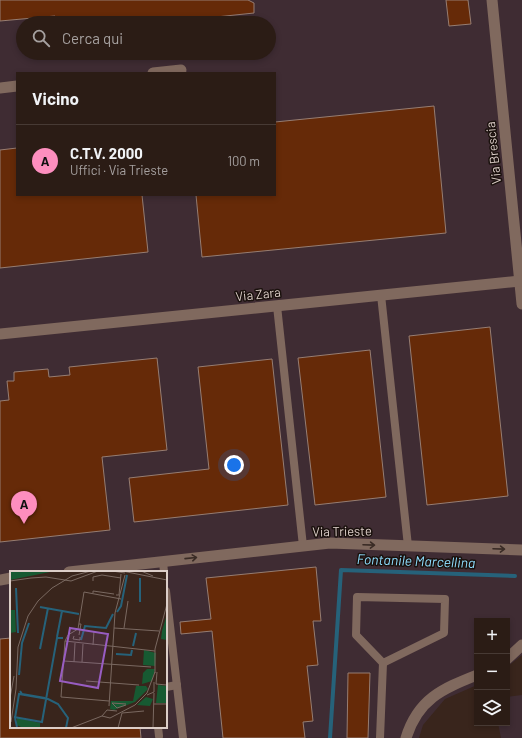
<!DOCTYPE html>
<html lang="it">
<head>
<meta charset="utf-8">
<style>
  :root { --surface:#2b1c15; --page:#372922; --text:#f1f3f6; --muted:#a6a1a0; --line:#473a34; --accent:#fd8ebe }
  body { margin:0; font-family:Barlow,sans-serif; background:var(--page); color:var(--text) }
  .controls { position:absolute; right:12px; bottom:12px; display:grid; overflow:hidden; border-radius:0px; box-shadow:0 2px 6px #0003 }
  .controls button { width:36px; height:36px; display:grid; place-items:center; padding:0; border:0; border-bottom:1px solid var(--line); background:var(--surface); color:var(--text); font:20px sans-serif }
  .you { position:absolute; left:234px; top:465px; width:14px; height:14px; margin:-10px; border:3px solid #fff; border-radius:50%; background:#1a73e8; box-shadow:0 0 0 6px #1a73e833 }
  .badge { display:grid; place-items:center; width:26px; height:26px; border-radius:50%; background:var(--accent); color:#111; font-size:13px; font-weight:700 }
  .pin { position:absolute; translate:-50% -33px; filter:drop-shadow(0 1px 2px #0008) }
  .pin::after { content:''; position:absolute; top:21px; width:14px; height:12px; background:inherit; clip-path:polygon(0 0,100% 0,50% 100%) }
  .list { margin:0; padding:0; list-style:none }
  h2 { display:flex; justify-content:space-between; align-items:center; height:52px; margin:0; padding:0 16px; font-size:17px }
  h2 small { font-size:13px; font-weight:400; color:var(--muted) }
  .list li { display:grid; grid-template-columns:26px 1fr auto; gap:12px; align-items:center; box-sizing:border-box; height:72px; padding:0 16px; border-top:1px solid var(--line) }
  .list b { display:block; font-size:15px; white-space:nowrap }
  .list p { margin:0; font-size:13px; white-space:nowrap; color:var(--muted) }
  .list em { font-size:13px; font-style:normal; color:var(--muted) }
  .icon { flex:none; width:22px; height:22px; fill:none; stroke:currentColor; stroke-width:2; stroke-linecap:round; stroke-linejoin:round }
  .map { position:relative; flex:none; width:522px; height:738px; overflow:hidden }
  .search { position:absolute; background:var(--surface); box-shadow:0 2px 6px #0003; left:16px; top:16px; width:260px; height:44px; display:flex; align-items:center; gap:10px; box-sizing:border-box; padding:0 14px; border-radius:22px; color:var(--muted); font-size:15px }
  .panel { position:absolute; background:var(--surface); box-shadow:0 2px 6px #0003; left:16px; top:72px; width:260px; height:124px; border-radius:0px }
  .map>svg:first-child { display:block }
  .industrial { fill:#3f2c33; fill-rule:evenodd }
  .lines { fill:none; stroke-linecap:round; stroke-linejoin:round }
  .stream { stroke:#26627a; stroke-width:4 }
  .building { fill:#662a08; stroke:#967d72 }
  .service { stroke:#80695e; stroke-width:8 }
  .minor { stroke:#80695e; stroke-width:11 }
  .oneway { stroke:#392b25 }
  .labels { text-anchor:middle; stroke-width:3; stroke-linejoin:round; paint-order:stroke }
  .street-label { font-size:13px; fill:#dccec8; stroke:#1a110d }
  .water-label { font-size:14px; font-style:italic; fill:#8fdeff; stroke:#1a110d }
  .inset-river { fill:none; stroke:#26627a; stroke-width:2 }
  .inset-road { fill:none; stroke:#7a6961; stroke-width:1 }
  .view { fill:#985dc2; fill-opacity:0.15; stroke:#985dc2; stroke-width:2 }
  .inset-edge { fill:none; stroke:#dccec8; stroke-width:2 }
</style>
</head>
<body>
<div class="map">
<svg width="522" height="738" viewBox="0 0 522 738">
  <rect width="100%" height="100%" fill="#39251c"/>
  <g class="industrial">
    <path d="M0,0H522V655L507,667V621H477V685L445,699L423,725L419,738H0ZM23,23H269V53H23ZM17,73H275V195H17ZM11,572H166V727H11Z"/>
    <path d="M522,695V738H501L498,723H507V697Z"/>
  </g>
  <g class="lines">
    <path class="stream" d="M330,738L341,570L515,576"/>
  </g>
  <g class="building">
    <path d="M0,0H248L254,3V13L159,23H56L55,16L0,21Z"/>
    <path d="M446,0H468L471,24L449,26Z"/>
    <path d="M434,106L446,233L202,257L196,195H275V122Z"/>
    <path d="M17,148V195H142L148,252L0,268V150Z"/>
    <path d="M490,327L508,496L427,505L409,336Z"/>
    <path d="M370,350L386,497L315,505L298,358Z"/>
    <path d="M157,358L167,450L102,457L110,530L0,542V401L9,400L7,381H14V372L48,369L49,377L70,375L69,367Z"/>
    <path d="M272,359L288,505L134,522L129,478L209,469L198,367Z"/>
    <path d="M316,567L321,621H313L318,665L307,666L313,721L303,722L305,738H223L212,631L181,634L180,622L211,619L206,578Z"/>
    <path d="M11,638V727H140L141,738H0V639Z"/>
    <path d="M348,673H370L368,738H347Z"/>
  </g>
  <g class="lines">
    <g class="service">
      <path d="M381,295L408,546"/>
      <path d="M277,306L303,546"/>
      <path d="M163,562L164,572"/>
      <path d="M166,591L183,738"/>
      <path d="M357,597L445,599L444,633L383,663L356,635Z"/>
      <path d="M166,687L177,685"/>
      <path d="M158,727L159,736"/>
      <path d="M380,738L383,663"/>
    </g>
    <g class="minor">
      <path d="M492,0L522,304"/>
      <path d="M153,73L181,70"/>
      <path d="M0,88L17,86"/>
      <path d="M0,334L520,281"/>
      <path d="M69,572L330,543L522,550"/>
      <path d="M0,580L11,578"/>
      <path d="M507,659L522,645"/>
      <path d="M406,738C418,699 442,689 477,675"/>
    </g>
  </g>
  <defs><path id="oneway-shaft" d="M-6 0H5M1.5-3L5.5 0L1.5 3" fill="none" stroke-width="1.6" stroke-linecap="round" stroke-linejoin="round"/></defs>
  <g class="oneway">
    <use href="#oneway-shaft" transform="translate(369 545) rotate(2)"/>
    <use href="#oneway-shaft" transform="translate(499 549) rotate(2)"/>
    <use href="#oneway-shaft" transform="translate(191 558) rotate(-6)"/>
  </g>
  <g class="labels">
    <g class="street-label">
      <text transform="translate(493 153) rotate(-96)" y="5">Via Brescia</text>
      <text transform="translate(258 294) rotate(-6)" y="5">Via Zara</text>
      <text transform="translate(342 531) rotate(-1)" y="5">Via Trieste</text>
    </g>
    <g class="water-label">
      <text transform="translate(416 561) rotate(2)" y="5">Fontanile Marcellina</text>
    </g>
  </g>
  <g transform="translate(10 571)">
    <rect width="157" height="157" fill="#39251c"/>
    <path d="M0,0H45L0,9ZM0,39H5L6,61L0,62ZM157,43V69L151,68L152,60ZM134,79L146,82L145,95L133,94ZM137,98H145L142,110L132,113L133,102ZM148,114L157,115V132H146ZM126,115H136L138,118L125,131L104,139L100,138L101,130H123ZM136,126L143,128L140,135L127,134ZM7,147L30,152V157H13L7,154Z" fill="#175a32"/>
    <path class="inset-river" d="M6,17L8,62M130,31V7M30,36L69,43M107,41L111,35L117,4M47,66L52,40M71,69L75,55L96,57L103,43M123,75L126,62M30,78L38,37M106,83L121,84L122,79M9,104L12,72L19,52M10,120L12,123L35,127M4,146L32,151L47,67H53M7,156L5,147L9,123L38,128L48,133L58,147L56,157"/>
    <path class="inset-road" d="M102,0L115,2M112,0L157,9M131,0L143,5M21,7L36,6L61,10L88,0M0,10L21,7M83,10V6L92,4L111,7M83,22V20L104,23M106,24H109L111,3M104,57L149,60M114,57L118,30M69,64L71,53H69M64,65L63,68L70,69V66M55,70L145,80M83,74L84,60M54,90L141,96M64,91L65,72M72,91L73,73M147,101L146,113L157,114M145,102V78L157,33M76,110L129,114M137,124L144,121V111M0,127L4,105M99,130L51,126L55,70L58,64L68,58L74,21L111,28M102,132L107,137L116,134M102,132L116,133M144,133H157M99,135L105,42L115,4M92,145L97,139L107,140M1,151L6,118L8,76L18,45L28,30L42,17L62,5L81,0M61,157L92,145L100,147L125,134L137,122L145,101M108,157L112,142L134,140M143,157L144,122"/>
    <path class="view" d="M60,57L98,63L88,117L50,110Z"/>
    <rect width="157" height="157" class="inset-edge"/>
  </g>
</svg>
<div class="controls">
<button>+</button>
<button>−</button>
<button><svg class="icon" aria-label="layers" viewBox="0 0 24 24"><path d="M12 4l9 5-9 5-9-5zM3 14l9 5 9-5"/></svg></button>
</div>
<div class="you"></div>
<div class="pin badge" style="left:24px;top:524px">A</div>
<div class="search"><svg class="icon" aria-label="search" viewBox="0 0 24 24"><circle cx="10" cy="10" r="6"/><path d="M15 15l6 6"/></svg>Cerca qui</div>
<section class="panel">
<h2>Vicino<small></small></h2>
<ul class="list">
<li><span class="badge">A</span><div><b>C.T.V. 2000</b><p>Uffici · Via Trieste</p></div><em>100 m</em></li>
</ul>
</section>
</div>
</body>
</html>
